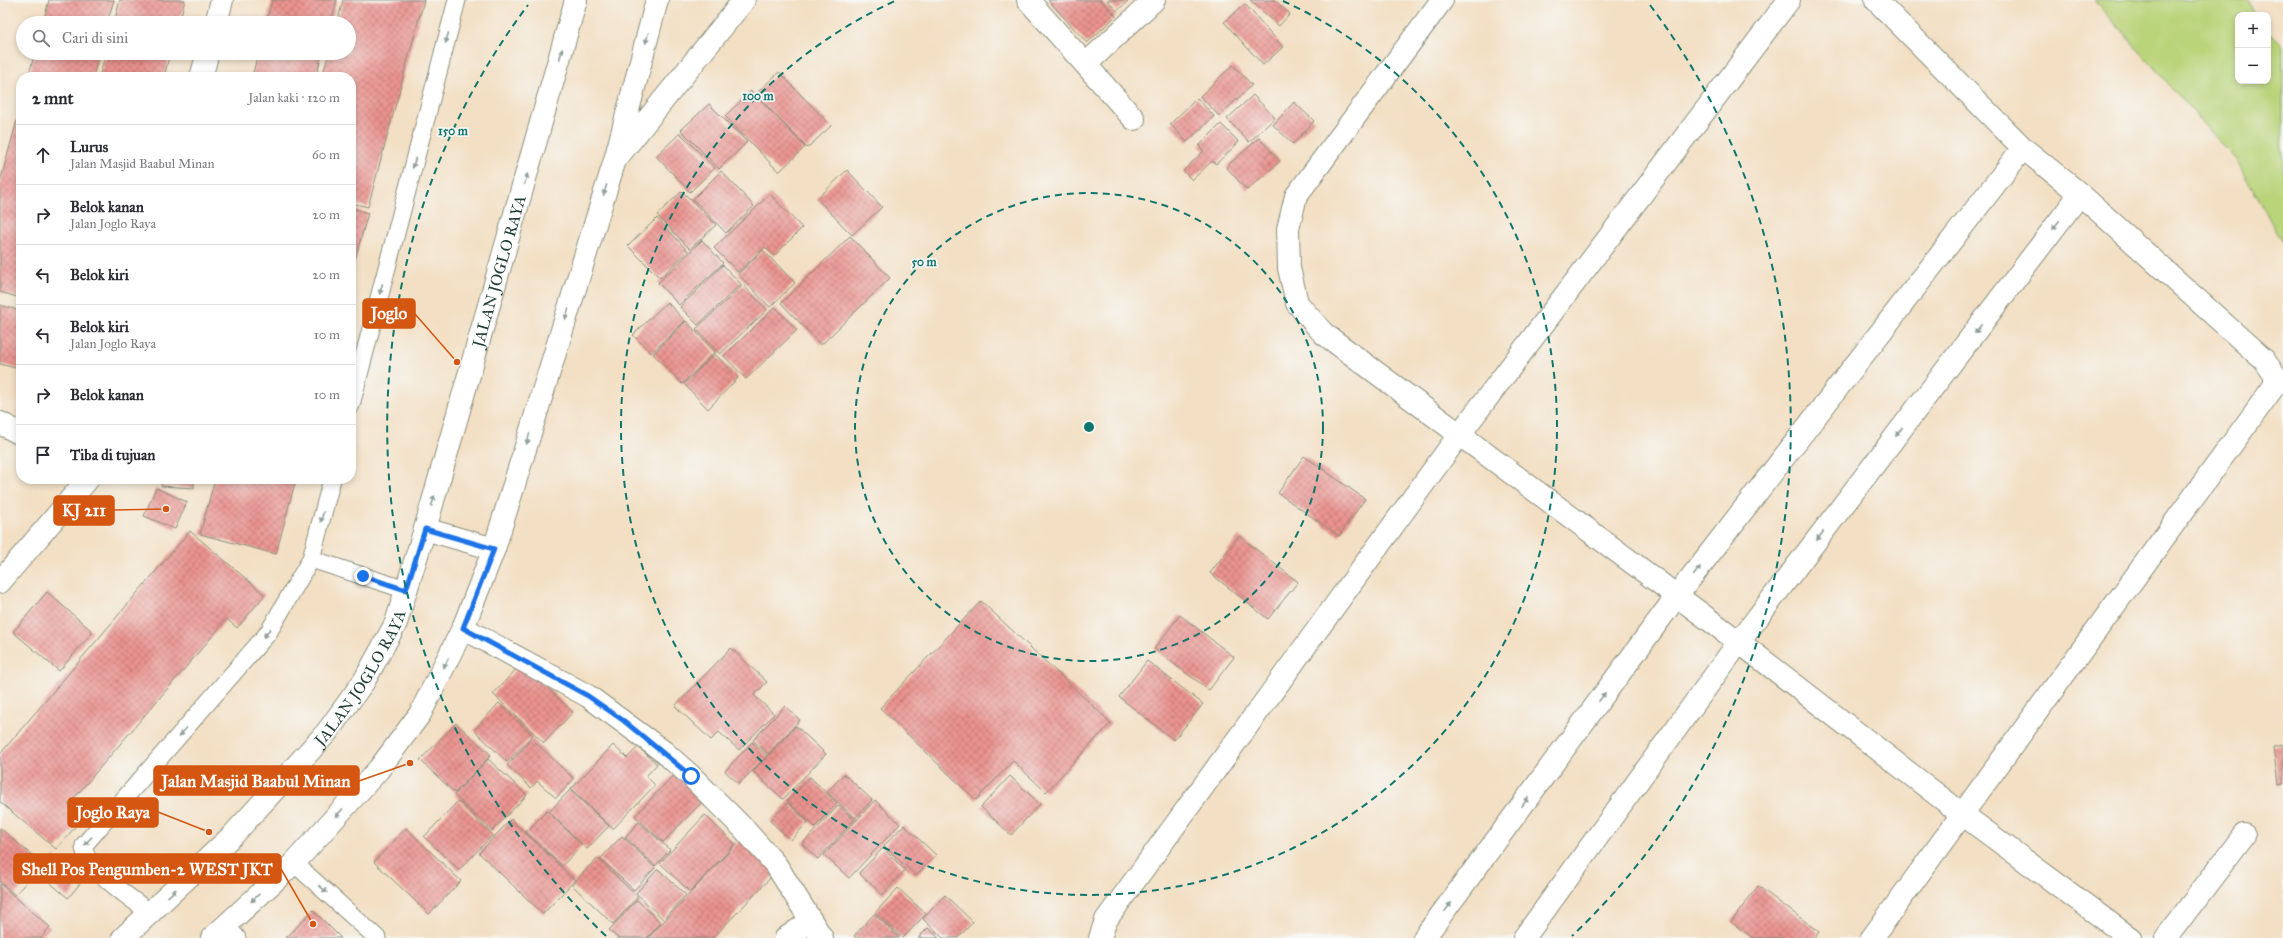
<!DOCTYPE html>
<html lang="id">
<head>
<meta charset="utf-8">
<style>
  :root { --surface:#fff; --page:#f7f7f7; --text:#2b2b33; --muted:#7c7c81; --line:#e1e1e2 }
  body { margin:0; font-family:"IM FELL Great Primer",serif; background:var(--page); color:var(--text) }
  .controls { position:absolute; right:12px; top:12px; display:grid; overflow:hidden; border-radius:8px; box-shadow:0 2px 6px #0003 }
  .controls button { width:36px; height:36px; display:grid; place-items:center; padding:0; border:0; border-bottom:1px solid var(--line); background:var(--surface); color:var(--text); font:20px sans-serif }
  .stop { position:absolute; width:12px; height:12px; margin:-9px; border:3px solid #1a73e8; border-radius:50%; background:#fff }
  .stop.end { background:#1a73e8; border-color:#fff; box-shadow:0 1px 4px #0008 }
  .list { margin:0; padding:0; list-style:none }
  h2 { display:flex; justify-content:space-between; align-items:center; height:52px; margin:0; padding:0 16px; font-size:17px }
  h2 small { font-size:13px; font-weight:400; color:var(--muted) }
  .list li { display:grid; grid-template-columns:26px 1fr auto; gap:12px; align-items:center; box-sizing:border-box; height:60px; padding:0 16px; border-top:1px solid var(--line) }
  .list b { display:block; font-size:15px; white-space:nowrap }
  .list p { margin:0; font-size:13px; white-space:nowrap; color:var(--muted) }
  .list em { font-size:13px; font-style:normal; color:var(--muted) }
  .icon { flex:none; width:22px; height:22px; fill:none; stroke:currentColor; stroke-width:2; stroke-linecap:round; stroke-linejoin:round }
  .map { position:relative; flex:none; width:2283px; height:938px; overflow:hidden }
  .search { position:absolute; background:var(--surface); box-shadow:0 2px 6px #0003; left:16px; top:16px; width:340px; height:44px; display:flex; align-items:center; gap:10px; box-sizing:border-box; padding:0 14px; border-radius:22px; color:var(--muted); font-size:15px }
  .panel { position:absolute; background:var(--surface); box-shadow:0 2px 6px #0003; left:16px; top:72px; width:340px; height:412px; border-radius:16px }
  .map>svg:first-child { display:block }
  .grass { fill:#bad47a; stroke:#6c8857 }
  .building { fill:url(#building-cross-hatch) }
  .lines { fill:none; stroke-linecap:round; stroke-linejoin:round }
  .service-casing { stroke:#898e7c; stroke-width:19 }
  .minor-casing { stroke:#898e7c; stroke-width:24 }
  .secondary-casing { stroke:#898e7c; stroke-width:24 }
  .service { stroke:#fff; stroke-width:17 }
  .minor { stroke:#fff; stroke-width:22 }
  .secondary { stroke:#fff; stroke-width:22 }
  .oneway { fill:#8f9e9a }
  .route { stroke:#1a73e8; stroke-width:5 }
  .ring { fill:none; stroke:#0f766e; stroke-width:2; stroke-dasharray:7 5 }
  .labels { text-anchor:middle; stroke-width:3.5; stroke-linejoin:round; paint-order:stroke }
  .street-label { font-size:16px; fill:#1f3d34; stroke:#f6f6f2 }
  .centre { fill:#0f766e; stroke:#f6f6f2; stroke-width:2 }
  .ring-label { font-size:12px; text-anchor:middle; font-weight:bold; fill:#0f766e; stroke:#f6f6f2; stroke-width:3.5; stroke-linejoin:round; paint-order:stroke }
  .leader { fill:none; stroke:#d45610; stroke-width:1.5 }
  .callout-dot { fill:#d45610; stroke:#f6f6f2; stroke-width:1.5 }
  .callout { fill:#d45610; stroke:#d45610; stroke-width:1.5 }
  .callout-label { font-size:17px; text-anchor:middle; font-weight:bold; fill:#fff }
</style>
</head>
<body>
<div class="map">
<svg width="2283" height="938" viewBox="0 0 2283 938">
  <defs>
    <pattern id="building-cross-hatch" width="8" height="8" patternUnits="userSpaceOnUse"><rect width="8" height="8" fill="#eb938f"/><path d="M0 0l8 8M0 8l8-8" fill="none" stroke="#be7976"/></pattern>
  </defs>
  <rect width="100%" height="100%" fill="#f6f6f2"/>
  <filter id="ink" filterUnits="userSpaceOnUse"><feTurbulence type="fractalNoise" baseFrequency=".025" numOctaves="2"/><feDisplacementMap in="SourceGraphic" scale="8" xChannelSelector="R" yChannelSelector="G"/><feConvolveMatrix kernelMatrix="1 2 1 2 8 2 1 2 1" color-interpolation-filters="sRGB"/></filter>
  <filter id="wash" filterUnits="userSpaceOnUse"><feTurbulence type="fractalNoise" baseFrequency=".012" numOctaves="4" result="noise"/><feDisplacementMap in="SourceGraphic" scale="16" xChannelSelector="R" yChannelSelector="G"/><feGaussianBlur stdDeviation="0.9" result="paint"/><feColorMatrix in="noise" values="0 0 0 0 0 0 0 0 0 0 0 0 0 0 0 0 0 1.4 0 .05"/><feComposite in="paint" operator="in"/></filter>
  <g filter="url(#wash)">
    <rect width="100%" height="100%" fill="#f3dfc3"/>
    <path class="grass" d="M2094,0H2248L2253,15H2238V81H2268V31L2283,46V243L2236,160Z"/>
    <g id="blocks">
      <g class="building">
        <path d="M49,0H114L107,23H43Z"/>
        <path d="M120,0H185L179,23H114Z"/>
        <path d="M272,0H337L331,23H266Z"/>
        <path d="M343,0H424L368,207L351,203V77H322L329,53H349V23H337Z"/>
        <path d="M1048,0H1101L1116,16L1087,43Z"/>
        <path d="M1107,0H1129L1117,11Z"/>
        <path d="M1250,0H1275L1290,14L1279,26Z"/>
        <path d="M1245,4L1283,47L1263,65L1224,22Z"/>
        <path d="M35,53H99L93,77H28Z"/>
        <path d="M106,53H170L164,77H99Z"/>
        <path d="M258,53H322L316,77H252Z"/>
        <path d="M1233,65L1252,85L1219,116L1200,96Z"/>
        <path d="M779,72L831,126L807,148L759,98L805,147L779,172L725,116L751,91L755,95Z"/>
        <path d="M1253,95L1275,118L1249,142L1227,119Z"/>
        <path d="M1197,98L1214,116L1187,142L1170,124Z"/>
        <path d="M1294,102L1314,121L1293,144L1273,125Z"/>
        <path d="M709,104L747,142L719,169L681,130Z"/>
        <path d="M21,106V298L0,292V182Z"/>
        <path d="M1221,124L1239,142L1216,164L1212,161L1192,180L1183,171L1204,151L1199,146Z"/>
        <path d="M680,133L715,168L690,192L656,156Z"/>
        <path d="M1259,138L1280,161L1247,190L1226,167Z"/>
        <path d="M847,170L882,207L852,235L817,199Z"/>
        <path d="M721,171L754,206L726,233L693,199Z"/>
        <path d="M682,191L716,225L690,249L657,215Z"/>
        <path d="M770,194L802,228L774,256L765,247L738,272L714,248Z"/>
        <path d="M351,208L368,213L351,274Z"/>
        <path d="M657,218L688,251L660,278L628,246Z"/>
        <path d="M850,236L890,278L821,345L781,303Z"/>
        <path d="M702,240L723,263L679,305L658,283Z"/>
        <path d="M763,250L795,283L770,307L738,274Z"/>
        <path d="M723,265L741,284L698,325L680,307Z"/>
        <path d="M743,285L767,310L720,354L696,329Z"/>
        <path d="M667,302L685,321L651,353L633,335Z"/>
        <path d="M0,305L21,311L19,369L0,364Z"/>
        <path d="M775,307L797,330L746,379L724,356Z"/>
        <path d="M686,321L715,352L682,384L653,354Z"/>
        <path d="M715,354L738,378L708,409L684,384Z"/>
        <path d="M1304,456L1365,499L1339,536L1278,493Z"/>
        <path d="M162,479H194V488L161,486Z"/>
        <path d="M215,479H296L276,554L200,534Z"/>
        <path d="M156,488L187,502L175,529L144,516Z"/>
        <path d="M190,531L265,595L237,628L227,619L68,805L83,818L56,849L0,802V754Z"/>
        <path d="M1239,536L1298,582L1268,619L1210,573Z"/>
        <path d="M47,592L93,632L59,671L13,632Z"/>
        <path d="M981,601L1111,723L1046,792L1013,761L976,800L880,708Z"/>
        <path d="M1180,615L1234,657L1209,690L1154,649Z"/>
        <path d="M731,648L767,682L754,695L774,714L739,750L719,732L711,740L675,706Z"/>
        <path d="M1147,661L1203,704L1174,740L1119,697Z"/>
        <path d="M522,663L573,712L544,743L493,694Z"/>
        <path d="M499,703L533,735L507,762L474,730Z"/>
        <path d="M785,706L800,720L768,754L753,740Z"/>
        <path d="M456,723L491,755L455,793L420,760Z"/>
        <path d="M796,726L826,754L783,799L753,771Z"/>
        <path d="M532,739L574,779L556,798L537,781L531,788L507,765Z"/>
        <path d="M752,742L767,756L739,784L725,771Z"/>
        <path d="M613,745L627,758L638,747L657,764L646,776L655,785L613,829L571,789Z"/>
        <path d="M2283,745V783L2278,784L2273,747Z"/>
        <path d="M488,759L527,795L492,831L454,795Z"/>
        <path d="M675,773L704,800L663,842L635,816Z"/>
        <path d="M844,774L872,800L855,818L827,792Z"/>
        <path d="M1010,776L1040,804L1011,835L981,807Z"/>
        <path d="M810,777L837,803L815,827L787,801Z"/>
        <path d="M570,790L609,826L587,849L549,812Z"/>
        <path d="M875,800L900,824L849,878L824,855Z"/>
        <path d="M458,801L493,835L459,870L424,837Z"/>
        <path d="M788,803L808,822L791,840L770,821Z"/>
        <path d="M839,805L854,820L818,859L802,844Z"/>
        <path d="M547,811L582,845L562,866L526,832Z"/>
        <path d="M705,815L735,844L690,892L660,863Z"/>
        <path d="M511,819L575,880L543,914L479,853Z"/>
        <path d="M639,822L670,850L655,866L625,837Z"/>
        <path d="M904,825L936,855L916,876L884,846Z"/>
        <path d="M0,828L42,864L15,895L0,882Z"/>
        <path d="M406,828L461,881L429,914L374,862Z"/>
        <path d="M622,836L655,868L634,890L600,859Z"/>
        <path d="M741,839L776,872L713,938H648Z"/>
        <path d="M883,848L905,870L882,895L859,873Z"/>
        <path d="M54,857L82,881L68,898L40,874Z"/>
        <path d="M597,858L638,897L613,924L572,885Z"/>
        <path d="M658,869L686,895L663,919L636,893Z"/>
        <path d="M0,884L50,927L41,938H0Z"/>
        <path d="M1758,886L1819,932L1815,938H1753L1731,922Z"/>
        <path d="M898,888L926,914L903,938L875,913Z"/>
        <path d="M945,895L973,922L958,938H943L923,919Z"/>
        <path d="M637,900L661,923L647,938H618L609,930Z"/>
        <path d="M313,910L341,938H286Z"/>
        <path d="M874,914L900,938H856L854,936Z"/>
        <path d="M928,928L939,938H918Z"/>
      </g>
    </g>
  </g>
  <g filter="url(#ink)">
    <use href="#blocks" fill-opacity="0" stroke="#898e7c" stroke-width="1"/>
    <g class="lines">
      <g class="service-casing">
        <g id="service">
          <path d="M351,405L457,0"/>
          <path d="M311,559L406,590"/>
          <path d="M294,863L377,938"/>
          <path d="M151,913C134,901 82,866 84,845L268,633L311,559L332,479"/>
          <path d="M226,926L237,938"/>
        </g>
      </g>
      <g class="minor-casing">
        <g id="minor">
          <path d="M1028,0L1134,119"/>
          <path d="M1442,0L1296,196L1288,229L1289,268L1297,303L1323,333L1739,642L1962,814L2130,938"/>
          <path d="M216,23L222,0"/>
          <path d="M1086,64L1154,0"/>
          <path d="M201,77L208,53"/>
          <path d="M615,160L744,0"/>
          <path d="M0,423L21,434"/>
          <path d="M0,582L88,479"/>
          <path d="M463,628L588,696L664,752L691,776L744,829L776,865L822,938"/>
          <path d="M786,938L811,921"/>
          <path d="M1100,938L1106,920L1459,435L1789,0"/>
          <path d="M1424,938L1676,597L2023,148"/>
          <path d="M1524,938L1739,642L2080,194"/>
          <path d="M1872,938L2275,385V375L2264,360L2080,194L2023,148L1876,0"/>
          <path d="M2166,938L2244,835"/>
        </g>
      </g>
      <g class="secondary-casing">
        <g id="secondary">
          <path d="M425,529L494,549"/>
          <path id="s1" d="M123,938L233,835L327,732L364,681L396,623L425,529L576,0"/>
          <path d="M212,938L294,863L379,769L420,714L463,628L494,549L615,160L657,0"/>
        </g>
      </g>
      <use href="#service" class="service"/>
      <use href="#minor" class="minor"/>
      <use href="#secondary" class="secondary"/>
    </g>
    <defs><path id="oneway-solid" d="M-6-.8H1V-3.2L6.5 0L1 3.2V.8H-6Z"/></defs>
    <g class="oneway">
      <use href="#oneway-solid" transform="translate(447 38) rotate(105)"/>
      <use href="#oneway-solid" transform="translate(647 38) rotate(105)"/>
      <use href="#oneway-solid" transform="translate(561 54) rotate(-75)"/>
      <use href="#oneway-solid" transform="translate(414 163) rotate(105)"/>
      <use href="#oneway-solid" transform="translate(526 179) rotate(-74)"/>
      <use href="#oneway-solid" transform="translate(605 190) rotate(107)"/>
      <use href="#oneway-solid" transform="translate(2056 225) rotate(127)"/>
      <use href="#oneway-solid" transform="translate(381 289) rotate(105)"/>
      <use href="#oneway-solid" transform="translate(567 314) rotate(107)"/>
      <use href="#oneway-solid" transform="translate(1978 329) rotate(127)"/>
      <use href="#oneway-solid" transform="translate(1899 432) rotate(127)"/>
      <use href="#oneway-solid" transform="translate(528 439) rotate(107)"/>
      <use href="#oneway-solid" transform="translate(433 501) rotate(-74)"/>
      <use href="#oneway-solid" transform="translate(322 517) rotate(105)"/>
      <use href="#oneway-solid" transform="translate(1820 536) rotate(127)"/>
      <use href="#oneway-solid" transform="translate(1697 571) rotate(-52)"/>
      <use href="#oneway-solid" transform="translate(267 633) rotate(126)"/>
      <use href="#oneway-solid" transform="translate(446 663) rotate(116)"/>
      <use href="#oneway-solid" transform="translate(1602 697) rotate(-54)"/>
      <use href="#oneway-solid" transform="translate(183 732) rotate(131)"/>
      <use href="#oneway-solid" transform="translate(1525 802) rotate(-54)"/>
      <use href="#oneway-solid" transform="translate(339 813) rotate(132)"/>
      <use href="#oneway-solid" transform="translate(88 841) rotate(133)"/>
      <use href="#oneway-solid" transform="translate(323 889) rotate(42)"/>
      <use href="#oneway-solid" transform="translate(172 893) rotate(-43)"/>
      <use href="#oneway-solid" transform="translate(255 898) rotate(137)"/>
      <use href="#oneway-solid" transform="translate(1448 907) rotate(-54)"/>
    </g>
  </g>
  <g class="lines" filter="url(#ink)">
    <path class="route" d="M363,576L406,590L425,529L494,549L463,628L588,696L624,721L691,776"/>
  </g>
  <g class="ring">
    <circle cx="1089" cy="427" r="234"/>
    <path d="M1283 1A468 468 0 1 1 895 1"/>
    <path d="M606 936A702 702 0 0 1 528 5M1650 5A702 702 0 0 1 1572 936"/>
  </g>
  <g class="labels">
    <g class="street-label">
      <text dy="6" stroke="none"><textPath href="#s1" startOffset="786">JALAN JOGLO RAYA</textPath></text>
      <text dy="6" stroke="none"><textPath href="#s1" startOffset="354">JALAN JOGLO RAYA</textPath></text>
    </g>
  </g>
  <circle cx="1089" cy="427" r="6" class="centre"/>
  <g class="ring-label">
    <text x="758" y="100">100 m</text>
    <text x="453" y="135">150 m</text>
    <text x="924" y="266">50 m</text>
  </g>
  <path class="leader" d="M457 362L415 314M166 509L114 510M410 763L359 781M209 832L158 812M313 924L281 869"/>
  <g class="callout-dot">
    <circle cx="457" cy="362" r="4"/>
    <circle cx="166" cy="509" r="4"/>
    <circle cx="410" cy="763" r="4"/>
    <circle cx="209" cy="832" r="4"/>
    <circle cx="313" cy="924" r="4"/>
  </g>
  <g class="callout">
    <rect x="363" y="299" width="52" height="29" rx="4"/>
    <rect x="54" y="496" width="60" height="29" rx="4"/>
    <rect x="154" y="766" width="205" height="29" rx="4"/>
    <rect x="68" y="798" width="90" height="29" rx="4"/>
    <rect x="14" y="854" width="267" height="29" rx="4"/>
  </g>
  <g class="callout-label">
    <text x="389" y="319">Joglo</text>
    <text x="84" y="516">KJ 211</text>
    <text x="256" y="787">Jalan Masjid Baabul Minan</text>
    <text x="113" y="818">Joglo Raya</text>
    <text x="147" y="875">Shell Pos Pengumben-2 WEST JKT</text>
  </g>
</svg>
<div class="controls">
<button>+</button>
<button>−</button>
</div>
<div class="stop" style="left:691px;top:776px"></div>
<div class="stop end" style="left:363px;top:576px"></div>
<div class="search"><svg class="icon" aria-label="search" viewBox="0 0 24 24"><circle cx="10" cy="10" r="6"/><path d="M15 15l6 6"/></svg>Cari di sini</div>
<section class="panel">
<h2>2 mnt<small>Jalan kaki · 120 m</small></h2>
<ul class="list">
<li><svg class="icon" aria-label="ahead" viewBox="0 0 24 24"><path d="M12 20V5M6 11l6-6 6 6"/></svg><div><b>Lurus</b><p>Jalan Masjid Baabul Minan</p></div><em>60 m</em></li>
<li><svg class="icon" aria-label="right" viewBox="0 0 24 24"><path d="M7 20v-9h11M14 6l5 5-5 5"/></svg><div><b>Belok kanan</b><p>Jalan Joglo Raya</p></div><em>20 m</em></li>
<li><svg class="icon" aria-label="left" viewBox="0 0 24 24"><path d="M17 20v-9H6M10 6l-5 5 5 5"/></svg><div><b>Belok kiri</b></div><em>20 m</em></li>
<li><svg class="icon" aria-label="left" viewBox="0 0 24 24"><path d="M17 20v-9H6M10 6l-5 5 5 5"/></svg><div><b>Belok kiri</b><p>Jalan Joglo Raya</p></div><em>10 m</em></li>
<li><svg class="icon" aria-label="right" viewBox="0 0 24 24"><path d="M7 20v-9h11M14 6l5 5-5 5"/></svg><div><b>Belok kanan</b></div><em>10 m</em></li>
<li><svg class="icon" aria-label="arrive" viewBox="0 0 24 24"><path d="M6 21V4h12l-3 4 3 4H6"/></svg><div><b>Tiba di tujuan</b></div></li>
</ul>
</section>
</div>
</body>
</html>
